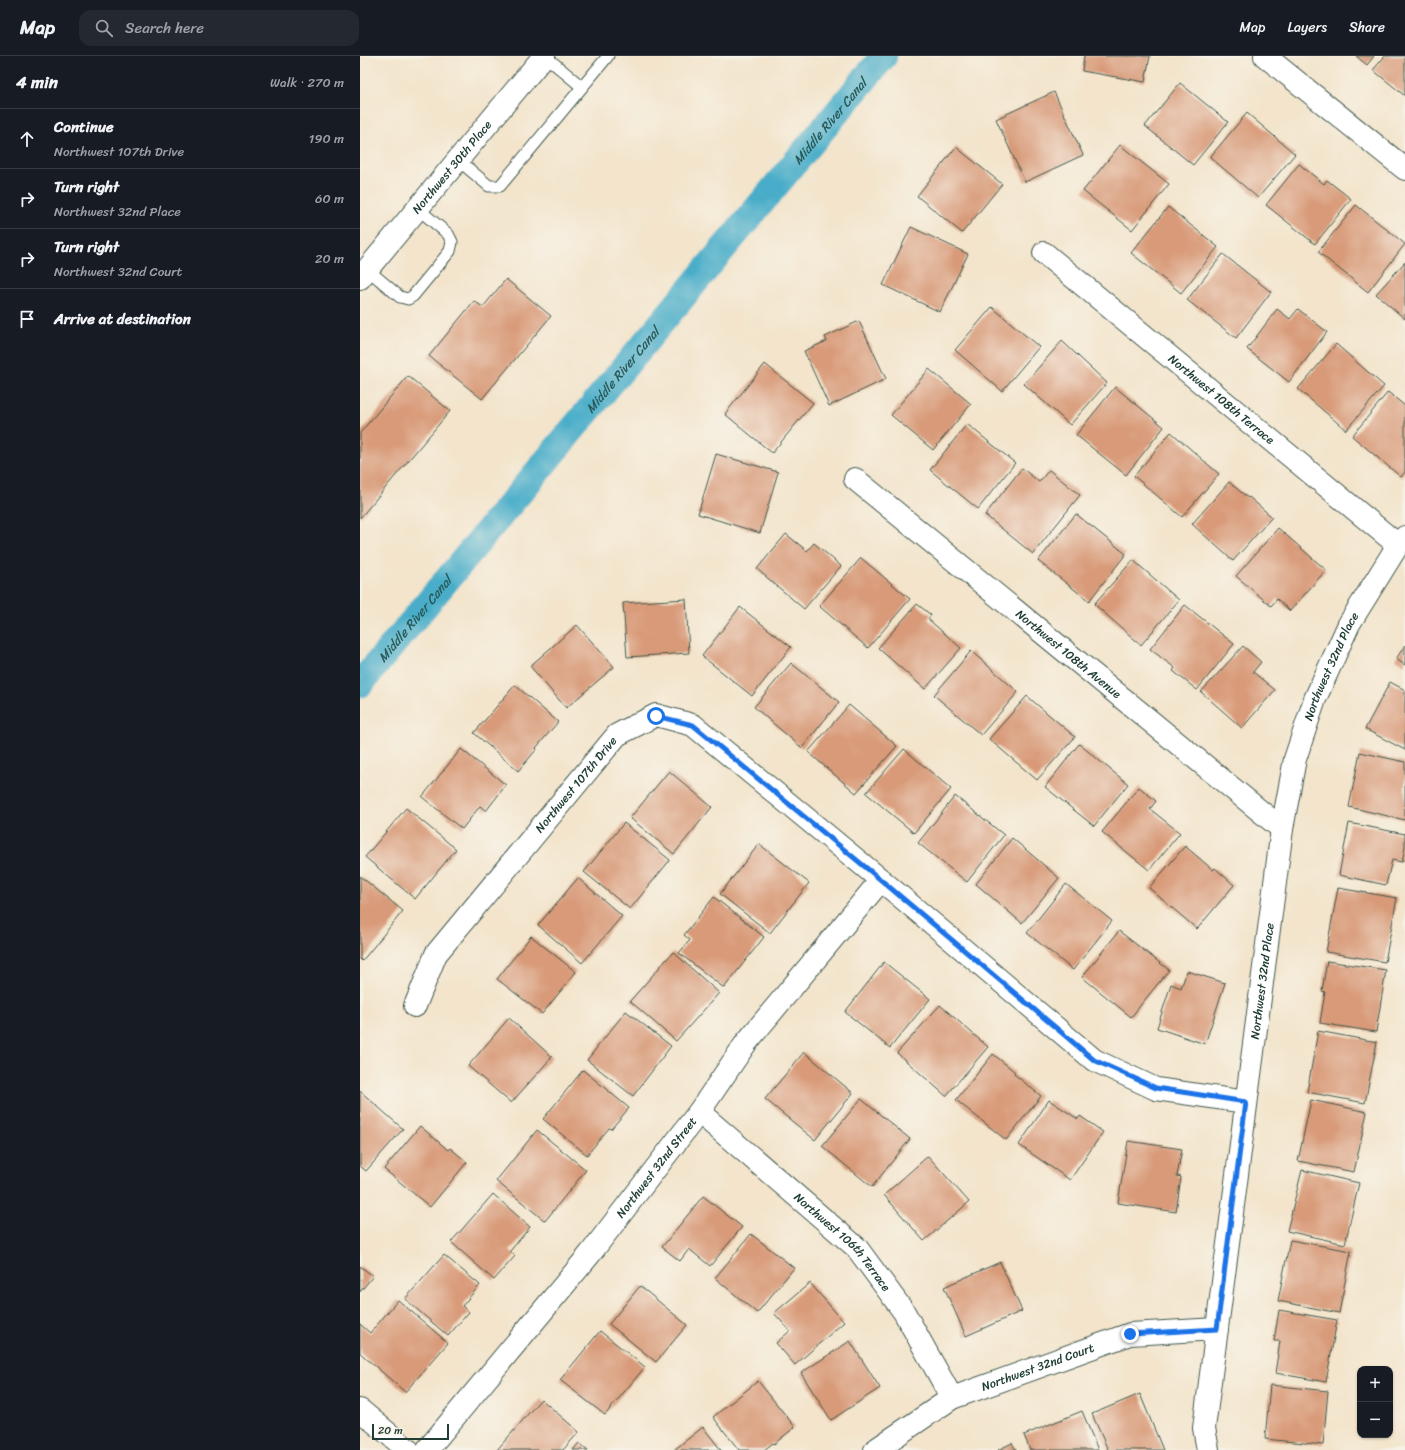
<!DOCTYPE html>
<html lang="en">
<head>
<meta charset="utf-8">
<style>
  :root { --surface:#171b24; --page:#242831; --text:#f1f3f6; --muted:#9ea1a6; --line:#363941 }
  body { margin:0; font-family:Sriracha,sans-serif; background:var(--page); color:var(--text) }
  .controls { position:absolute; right:12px; bottom:12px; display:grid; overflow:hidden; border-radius:8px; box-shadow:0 1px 3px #0004 }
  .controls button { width:36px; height:36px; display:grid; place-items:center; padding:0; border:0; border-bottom:1px solid var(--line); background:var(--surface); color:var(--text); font:20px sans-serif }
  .scale { position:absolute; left:12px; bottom:10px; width:77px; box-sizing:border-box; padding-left:4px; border:2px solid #1f3d34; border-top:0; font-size:11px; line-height:14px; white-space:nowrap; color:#1f3d34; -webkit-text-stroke:3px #f7f3e8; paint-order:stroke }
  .stop { position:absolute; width:12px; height:12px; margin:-9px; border:3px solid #1a73e8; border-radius:50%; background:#fff }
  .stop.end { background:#1a73e8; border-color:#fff; box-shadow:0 1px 4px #0008 }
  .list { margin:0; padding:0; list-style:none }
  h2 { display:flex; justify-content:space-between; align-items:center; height:52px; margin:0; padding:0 16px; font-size:17px }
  h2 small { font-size:13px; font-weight:400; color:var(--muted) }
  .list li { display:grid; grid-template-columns:26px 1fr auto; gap:12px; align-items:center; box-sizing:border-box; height:60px; padding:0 16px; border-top:1px solid var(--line) }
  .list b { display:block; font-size:15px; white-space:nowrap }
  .list p { margin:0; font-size:13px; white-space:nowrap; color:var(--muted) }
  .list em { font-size:13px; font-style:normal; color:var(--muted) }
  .icon { flex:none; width:22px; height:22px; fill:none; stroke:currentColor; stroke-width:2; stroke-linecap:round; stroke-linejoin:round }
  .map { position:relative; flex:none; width:1045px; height:1394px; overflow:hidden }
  header { display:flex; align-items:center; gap:24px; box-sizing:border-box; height:56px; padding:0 20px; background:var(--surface); border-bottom:1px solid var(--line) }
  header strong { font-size:19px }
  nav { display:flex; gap:22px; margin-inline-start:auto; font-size:14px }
  .search { width:280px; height:36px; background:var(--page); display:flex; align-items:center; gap:10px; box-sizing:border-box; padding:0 14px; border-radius:12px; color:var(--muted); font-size:15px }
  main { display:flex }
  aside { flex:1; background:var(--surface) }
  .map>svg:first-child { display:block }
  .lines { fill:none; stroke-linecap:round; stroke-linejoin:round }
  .canal { stroke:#4aadc9; stroke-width:27 }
  .building { fill:#d89a78 }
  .service-casing { stroke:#3f564b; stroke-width:13 }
  .minor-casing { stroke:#3f564b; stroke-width:24 }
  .service { stroke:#fff; stroke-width:11 }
  .minor { stroke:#fff; stroke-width:22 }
  .route { stroke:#1a73e8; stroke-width:5 }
  .labels { text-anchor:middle; stroke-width:3; stroke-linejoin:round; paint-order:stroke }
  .street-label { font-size:12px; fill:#1f3d34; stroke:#f7f3e8 }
  .water-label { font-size:13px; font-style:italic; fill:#2a5959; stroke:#f7f3e8 }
</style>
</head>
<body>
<header>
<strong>Map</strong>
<div class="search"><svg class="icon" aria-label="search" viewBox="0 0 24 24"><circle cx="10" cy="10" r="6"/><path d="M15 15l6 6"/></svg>Search here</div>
<nav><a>Map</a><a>Layers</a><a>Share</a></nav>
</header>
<main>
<aside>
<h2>4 min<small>Walk · 270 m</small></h2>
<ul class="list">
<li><svg class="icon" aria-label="ahead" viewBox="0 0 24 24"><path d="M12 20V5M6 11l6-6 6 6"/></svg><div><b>Continue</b><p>Northwest 107th Drive</p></div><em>190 m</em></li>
<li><svg class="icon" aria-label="right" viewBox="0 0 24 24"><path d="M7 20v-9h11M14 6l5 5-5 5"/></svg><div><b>Turn right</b><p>Northwest 32nd Place</p></div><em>60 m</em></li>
<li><svg class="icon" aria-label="right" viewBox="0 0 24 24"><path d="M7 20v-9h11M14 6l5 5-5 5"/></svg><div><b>Turn right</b><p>Northwest 32nd Court</p></div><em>20 m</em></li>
<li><svg class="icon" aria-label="arrive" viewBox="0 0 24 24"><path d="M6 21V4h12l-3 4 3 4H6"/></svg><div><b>Arrive at destination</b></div></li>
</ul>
</aside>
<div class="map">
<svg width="1045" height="1394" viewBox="0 0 1045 1394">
  <rect width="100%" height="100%" fill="#f7f3e8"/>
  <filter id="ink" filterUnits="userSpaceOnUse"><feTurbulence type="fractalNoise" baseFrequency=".025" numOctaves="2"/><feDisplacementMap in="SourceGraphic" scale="8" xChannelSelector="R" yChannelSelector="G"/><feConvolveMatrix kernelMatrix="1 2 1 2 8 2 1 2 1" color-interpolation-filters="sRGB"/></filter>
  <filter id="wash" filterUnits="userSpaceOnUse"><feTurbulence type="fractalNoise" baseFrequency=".012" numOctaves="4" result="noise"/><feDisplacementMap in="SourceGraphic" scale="16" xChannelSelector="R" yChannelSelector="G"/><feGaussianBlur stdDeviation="0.9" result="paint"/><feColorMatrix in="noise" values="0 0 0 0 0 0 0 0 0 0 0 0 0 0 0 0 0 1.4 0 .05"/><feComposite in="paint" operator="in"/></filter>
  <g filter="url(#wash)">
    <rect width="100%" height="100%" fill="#f3e4cb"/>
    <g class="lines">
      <path class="canal" id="s1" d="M0,628L524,0"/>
    </g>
    <g id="blocks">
      <g class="building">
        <path d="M724,0H790L785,26L722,15Z"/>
        <path d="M996,0H1014L1007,9Z"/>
        <path d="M1025,0H1045V40L1013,14Z"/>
        <path d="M820,27L868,66L833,109L785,70Z"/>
        <path d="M694,36L723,99L665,126L636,63Z"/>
        <path d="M887,57L935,98L898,142L850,101Z"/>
        <path d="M760,89L809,128L772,174L723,135Z"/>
        <path d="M596,91L642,128L602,177L557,140Z"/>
        <path d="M939,108L964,128L967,124L991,143L955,188L906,149Z"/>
        <path d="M996,149L1045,188L1008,236L958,196Z"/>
        <path d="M808,151L858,191L821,237L771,197Z"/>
        <path d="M551,171L608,198L580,256L523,229Z"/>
        <path d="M863,198L911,236L876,282L827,244Z"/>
        <path d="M1045,206V263L1016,238Z"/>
        <path d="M146,223L191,260L122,343L69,300L114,245L123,251Z"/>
        <path d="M632,251L679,291L642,335L595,294Z"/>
        <path d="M917,253L930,263L938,253L967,276L929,326L887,293Z"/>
        <path d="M499,265L526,323L469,350L444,295L467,285L465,281Z"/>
        <path d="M702,285L747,327L710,369L664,328Z"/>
        <path d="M976,288L1024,330L986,374L938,333Z"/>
        <path d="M405,308L453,347L412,397L365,358Z"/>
        <path d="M569,313L611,348L573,394L531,359Z"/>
        <path d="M48,320L90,355L0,462V377Z"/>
        <path d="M755,331L804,371L766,419L716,379Z"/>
        <path d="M1028,336L1045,350V416L1041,421L992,380Z"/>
        <path d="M607,368L655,407L618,453L570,414Z"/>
        <path d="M811,376L859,418L822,461L774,420Z"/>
        <path d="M356,398L418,416L400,477L338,458Z"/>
        <path d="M662,412L679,426L689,414L720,439L673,498L625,459Z"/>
        <path d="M869,426L888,442L889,441L912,461L873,505L832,468Z"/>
        <path d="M716,458L766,498L729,545L678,505Z"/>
        <path d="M918,472L966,514L930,555L917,543L911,550L876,520Z"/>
        <path d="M426,478L447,495L454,487L481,510L444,553L397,513Z"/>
        <path d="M501,502L550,543L508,592L459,550Z"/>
        <path d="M773,504L819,544L781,589L734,548Z"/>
        <path d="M326,543L329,597L267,601L263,547Z"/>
        <path d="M557,548L571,559L568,563L601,592L565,633L518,592Z"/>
        <path d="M825,549L874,588L837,634L813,615L815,612L790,593Z"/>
        <path d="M380,551L431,591L392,640L342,600Z"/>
        <path d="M217,569L254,611L206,652L170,610Z"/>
        <path d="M1045,589V609L1036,603Z"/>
        <path d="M883,590L901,606L893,616L915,634L882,672L841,636Z"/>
        <path d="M611,595L658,636L621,679L574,639Z"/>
        <path d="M431,607L479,646L442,692L394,651Z"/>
        <path d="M1030,626L1045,634V694L1005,673Z"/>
        <path d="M155,629L198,666L176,692L177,693L158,715L114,677Z"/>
        <path d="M667,640L715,681L677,724L629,683Z"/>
        <path d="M489,649L537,690L496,737L448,696Z"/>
        <path d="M719,688L768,728L734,770L685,731Z"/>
        <path d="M101,693L146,729L126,755L120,750L102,773L62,741Z"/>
        <path d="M544,693L591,733L554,777L506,737Z"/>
        <path d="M1000,696L1045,706V764L989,751Z"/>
        <path d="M309,715L352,751L314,798L270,762Z"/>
        <path d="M779,731L796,745L790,753L820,777L789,814L742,776Z"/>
        <path d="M595,740L644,779L607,826L558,787Z"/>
        <path d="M46,752L96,793L55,843L5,801Z"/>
        <path d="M264,767L310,804L270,853L224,816Z"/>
        <path d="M989,767L1045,778V791L1042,806L1032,804L1026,829L979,819Z"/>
        <path d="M652,782L699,822L662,867L616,828Z"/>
        <path d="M399,788L449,827L410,877L360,838Z"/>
        <path d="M825,790L853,814L855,812L874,829L837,873L789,832Z"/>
        <path d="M0,820L43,855L2,905L0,903Z"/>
        <path d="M218,822L262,860L222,907L178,869Z"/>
        <path d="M706,828L752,865L713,914L667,877Z"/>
        <path d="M978,832L1037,842L1025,906L966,896Z"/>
        <path d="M354,841L404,881L364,932L319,897L330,884L324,879Z"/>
        <path d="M759,875L809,914L771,961L722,921Z"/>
        <path d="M171,880L216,916L182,958L137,923Z"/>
        <path d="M313,896L359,937L316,985L270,945Z"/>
        <path d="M967,905L1026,914L1016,976L960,967L965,936L962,935Z"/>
        <path d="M524,906L570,943L530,992L485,956Z"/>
        <path d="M827,915L865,927L845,988L797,972L811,928L821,932Z"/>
        <path d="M580,949L628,991L586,1040L537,997Z"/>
        <path d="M266,955L311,990L273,1040L227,1004Z"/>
        <path d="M149,962L192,1001L151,1047L108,1010Z"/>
        <path d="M958,975L1017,986L1005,1047L947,1036Z"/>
        <path d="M444,996L493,1037L455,1084L405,1043Z"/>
        <path d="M633,998L655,1016L654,1018L681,1040L646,1084L596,1044Z"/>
        <path d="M223,1014L269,1052L251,1073L249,1072L227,1099L183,1063Z"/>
        <path d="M0,1035L43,1073L6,1115L0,1110Z"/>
        <path d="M501,1043L550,1083L512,1131L462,1090Z"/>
        <path d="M689,1044L718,1063L720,1060L743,1076L710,1124L659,1089Z"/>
        <path d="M951,1044L1007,1056L994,1116L938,1105Z"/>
        <path d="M60,1070L88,1094L90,1092L107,1106L70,1151L24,1113Z"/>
        <path d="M177,1074L226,1114L185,1165L136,1125Z"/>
        <path d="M768,1085L822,1093L817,1120L821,1121L816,1156L758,1147Z"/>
        <path d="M568,1100L609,1146L564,1185L524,1139Z"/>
        <path d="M942,1114L999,1127L985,1188L927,1175Z"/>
        <path d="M133,1138L170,1171L150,1195L155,1200L134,1224L91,1186Z"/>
        <path d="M343,1140L382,1171L350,1210L329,1193L320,1205L302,1191Z"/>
        <path d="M391,1178L434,1212L397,1257L355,1222Z"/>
        <path d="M930,1184L991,1195L979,1257L918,1245Z"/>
        <path d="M84,1199L120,1229L102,1250L109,1256L88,1280L45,1243Z"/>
        <path d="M640,1206L662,1255L606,1280L584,1231Z"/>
        <path d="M0,1210L13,1220L0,1236Z"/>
        <path d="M450,1227L484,1266L435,1309L416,1287L430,1275L414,1257Z"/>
        <path d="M280,1230L327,1269L296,1306L249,1268Z"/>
        <path d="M38,1244L88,1287L45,1336L0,1297V1268L10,1277Z"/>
        <path d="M919,1254L977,1264L966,1326L915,1317L920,1285H914Z"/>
        <path d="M240,1275L285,1311L245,1359L200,1324Z"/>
        <path d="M490,1285L520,1332L471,1364L441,1317Z"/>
        <path d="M398,1325L435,1371L414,1388L413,1387L404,1394H379L353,1361Z"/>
        <path d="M910,1329L968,1335L963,1389L905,1383Z"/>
        <path d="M780,1338L803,1394H748L732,1358Z"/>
        <path d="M181,1343L219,1376L203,1394H137Z"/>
        <path d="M722,1355L738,1394H670L664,1379Z"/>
        <path d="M343,1371L361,1394H314Z"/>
        <path d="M219,1387L228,1394H213Z"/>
        <path d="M652,1387L656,1394H638Z"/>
      </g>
    </g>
  </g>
  <g filter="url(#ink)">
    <use href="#blocks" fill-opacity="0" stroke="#3f564b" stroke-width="1"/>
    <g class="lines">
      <g class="service-casing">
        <g id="service">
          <path d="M185,0L222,31"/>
          <path d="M97,103L129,130H140L248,0"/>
          <path d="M7,213L40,241L48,243L53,240L90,195L92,186L88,178L57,152"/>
        </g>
      </g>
      <g class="minor-casing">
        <g id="minor">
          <path d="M905,0L1045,113"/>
          <path id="s2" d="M684,197L1038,489"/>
          <path id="s3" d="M0,222L184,0"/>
          <path id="s4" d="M495,423L922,773"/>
          <path id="s5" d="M55,950L76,898L257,679L296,659L333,669L521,824L734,1004L796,1033L886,1046"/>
          <path id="s6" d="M339,1056L497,1192L544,1256L592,1342"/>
          <path d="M0,1354L48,1394"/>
          <path id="s7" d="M67,1394L230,1198L339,1056L386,987L521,824"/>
          <path id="s8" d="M515,1394L592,1342L770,1278L857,1273"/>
          <path id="s9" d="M848,1394L844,1372L922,773L935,703L955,643L989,568L1038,489L1045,481"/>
        </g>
      </g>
      <use href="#service" class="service"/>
      <use href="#minor" class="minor"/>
    </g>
  </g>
  <g class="lines" filter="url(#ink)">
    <path class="route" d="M296,660L333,669L521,824L734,1004L796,1032L886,1046L857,1273L770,1278"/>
  </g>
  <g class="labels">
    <g class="street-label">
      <text dy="4" stroke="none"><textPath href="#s3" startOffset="144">Northwest 30th Place</textPath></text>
      <text dy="4" stroke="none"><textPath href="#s2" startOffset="230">Northwest 108th Terrace</textPath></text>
      <text dy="4" stroke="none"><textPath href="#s4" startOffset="276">Northwest 108th Avenue</textPath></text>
      <text dy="4" stroke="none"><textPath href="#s9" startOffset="797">Northwest 32nd Place</textPath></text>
      <text dy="4" stroke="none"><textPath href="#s5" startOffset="276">Northwest 107th Drive</textPath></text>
      <text dy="4" stroke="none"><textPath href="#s9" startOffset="473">Northwest 32nd Place</textPath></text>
      <text dy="4" stroke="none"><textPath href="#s7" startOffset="364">Northwest 32nd Street</textPath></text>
      <text dy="4" stroke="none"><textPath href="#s6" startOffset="194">Northwest 106th Terrace</textPath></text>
      <text dy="4" stroke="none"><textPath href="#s8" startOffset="184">Northwest 32nd Court</textPath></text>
    </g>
    <g class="water-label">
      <text dy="5" stroke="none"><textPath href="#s1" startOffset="733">Middle River Canal</textPath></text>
      <text dy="5" stroke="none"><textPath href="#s1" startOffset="409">Middle River Canal</textPath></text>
      <text dy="5" stroke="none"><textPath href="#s1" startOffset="85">Middle River Canal</textPath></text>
    </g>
  </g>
</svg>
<div class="controls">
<button>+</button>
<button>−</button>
</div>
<div class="scale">20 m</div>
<div class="stop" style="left:296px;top:660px"></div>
<div class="stop end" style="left:770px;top:1278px"></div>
</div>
</main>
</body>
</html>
